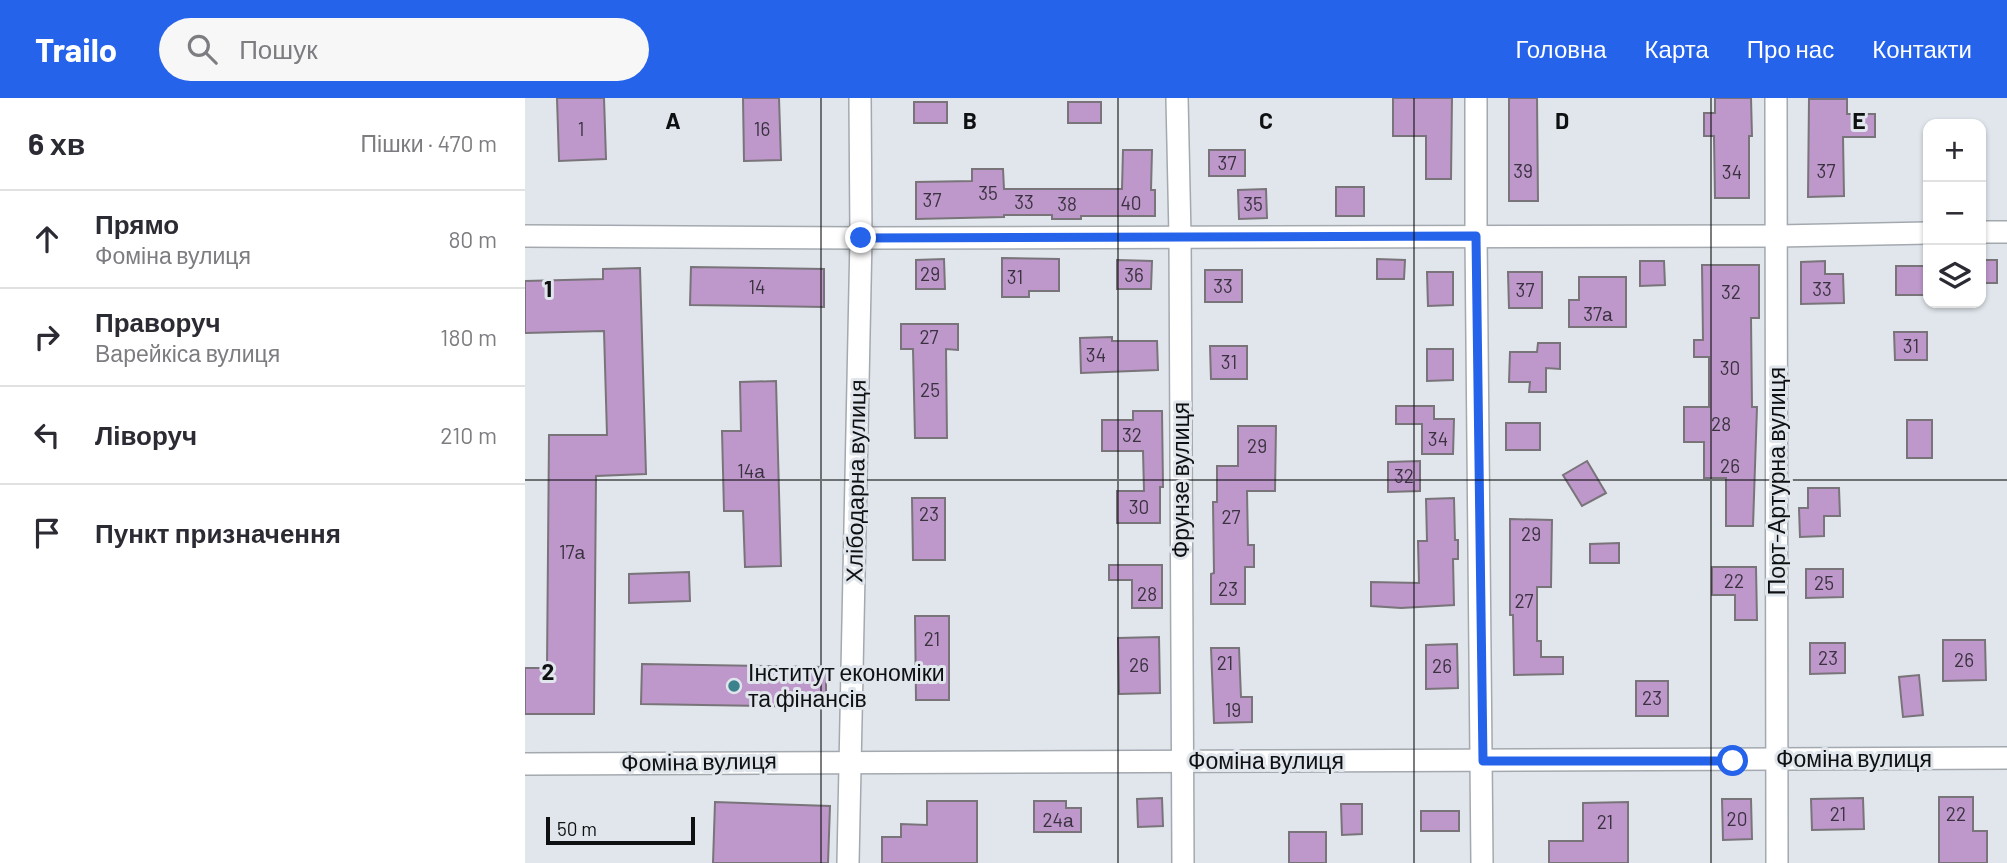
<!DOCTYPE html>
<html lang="uk">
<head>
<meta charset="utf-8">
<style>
  :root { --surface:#fff; --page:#f7f7f7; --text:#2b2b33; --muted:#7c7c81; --line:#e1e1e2; --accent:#2563eb }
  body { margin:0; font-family:Barlow,sans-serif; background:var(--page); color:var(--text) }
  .controls { position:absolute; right:21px; top:21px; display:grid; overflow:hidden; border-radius:14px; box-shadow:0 2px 5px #0004 }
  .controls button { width:63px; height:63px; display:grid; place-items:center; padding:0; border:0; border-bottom:2px solid var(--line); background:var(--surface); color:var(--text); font:35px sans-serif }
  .scale { position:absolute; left:21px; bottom:18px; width:149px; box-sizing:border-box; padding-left:7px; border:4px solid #0e1012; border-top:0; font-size:19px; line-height:24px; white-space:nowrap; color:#0e1012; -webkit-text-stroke:5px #e0e6ec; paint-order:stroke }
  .stop { position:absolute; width:21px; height:21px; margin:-16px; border:5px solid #2563eb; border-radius:50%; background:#fff }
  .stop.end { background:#2563eb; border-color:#fff; box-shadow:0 2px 7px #0008 }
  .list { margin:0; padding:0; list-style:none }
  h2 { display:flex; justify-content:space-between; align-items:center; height:91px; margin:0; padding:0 28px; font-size:30px }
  h2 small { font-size:23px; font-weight:400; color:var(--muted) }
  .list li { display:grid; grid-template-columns:46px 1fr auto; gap:21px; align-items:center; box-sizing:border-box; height:98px; padding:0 28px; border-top:2px solid var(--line) }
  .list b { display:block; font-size:26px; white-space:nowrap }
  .list p { margin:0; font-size:23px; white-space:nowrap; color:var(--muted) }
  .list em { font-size:23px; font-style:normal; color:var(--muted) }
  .icon { flex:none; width:38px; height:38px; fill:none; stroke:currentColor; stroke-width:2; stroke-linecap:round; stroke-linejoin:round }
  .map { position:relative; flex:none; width:1482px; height:765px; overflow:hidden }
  header { display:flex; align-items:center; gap:42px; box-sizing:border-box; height:98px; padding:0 35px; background:var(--accent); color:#fff }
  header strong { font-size:33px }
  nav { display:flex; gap:38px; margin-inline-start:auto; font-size:24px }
  .search { width:490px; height:63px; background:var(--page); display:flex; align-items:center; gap:18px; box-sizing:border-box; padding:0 24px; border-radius:38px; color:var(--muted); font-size:26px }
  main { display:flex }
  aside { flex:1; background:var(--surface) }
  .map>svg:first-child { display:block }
  .building { fill:#be98ca; stroke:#79747a; stroke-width:2 }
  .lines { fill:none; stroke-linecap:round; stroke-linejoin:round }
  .minor-casing { stroke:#a3a9af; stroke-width:24 }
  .minor { stroke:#fff; stroke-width:21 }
  .route { stroke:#2563eb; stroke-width:9 }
  .grid { fill:none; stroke:#0e1012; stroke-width:2; stroke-opacity:0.55 }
  .poi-dot { fill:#3c828d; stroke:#e0e6ec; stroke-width:2.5 }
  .labels { text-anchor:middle; stroke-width:6; stroke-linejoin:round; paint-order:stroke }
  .number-label { font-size:19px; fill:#3a3240 }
  .street-label { font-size:23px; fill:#0e1012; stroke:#e0e6ec }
  .poi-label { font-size:23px; fill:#0e1012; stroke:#e0e6ec; text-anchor:start }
  .grid-label { font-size:23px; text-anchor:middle; font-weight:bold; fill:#0e1012; stroke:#e0e6ec; stroke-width:6; stroke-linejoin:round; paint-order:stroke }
</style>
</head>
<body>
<header>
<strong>Trailo</strong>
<div class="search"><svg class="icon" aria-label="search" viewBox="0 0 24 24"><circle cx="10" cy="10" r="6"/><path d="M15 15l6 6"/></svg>Пошук</div>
<nav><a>Головна</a><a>Карта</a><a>Про нас</a><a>Контакти</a></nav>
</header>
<main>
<aside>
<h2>6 хв<small>Пішки · 470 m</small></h2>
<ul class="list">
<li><svg class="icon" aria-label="ahead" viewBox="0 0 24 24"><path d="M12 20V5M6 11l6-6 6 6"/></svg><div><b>Прямо</b><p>Фоміна вулиця</p></div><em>80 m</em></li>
<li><svg class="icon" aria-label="right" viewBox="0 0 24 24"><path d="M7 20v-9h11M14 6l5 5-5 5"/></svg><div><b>Праворуч</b><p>Варейкіса вулиця</p></div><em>180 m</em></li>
<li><svg class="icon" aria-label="left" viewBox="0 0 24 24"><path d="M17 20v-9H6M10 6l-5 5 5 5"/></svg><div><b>Ліворуч</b></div><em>210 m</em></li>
<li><svg class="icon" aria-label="arrive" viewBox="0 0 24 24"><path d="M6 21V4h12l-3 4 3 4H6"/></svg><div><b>Пункт призначення</b></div></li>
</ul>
</aside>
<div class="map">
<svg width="1482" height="765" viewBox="0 0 1482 765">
  <rect width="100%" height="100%" fill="#e0e6ec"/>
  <g class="building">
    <path d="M32,0H79L81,61L34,63Z"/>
    <path d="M218,0H254L256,62L219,63Z"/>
    <path d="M868,0H927L926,81H901V38H868Z"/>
    <path d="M984,0H1012L1013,103H984Z"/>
    <path d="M1190,0H1226L1227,38H1224V100H1190L1189,38H1179V15H1190Z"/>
    <path d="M1284,1H1322V16H1350V39H1318L1319,98L1283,99Z"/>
    <rect x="389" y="4" width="33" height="21"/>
    <rect x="543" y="4" width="33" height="21"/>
    <path d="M598,52H627L626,92H630V118H556V121H527V117H479V119L391,121V84L447,83V71H478L479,91H597Z"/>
    <rect x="684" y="52" width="36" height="26"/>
    <rect x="811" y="89" width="28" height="29"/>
    <path d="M741,91L742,120L714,121L713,92Z"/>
    <path d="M477,160L534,161V193H504V199H477Z"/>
    <path d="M419,161L420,191H391V162Z"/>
    <path d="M852,161L880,162L879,181H852Z"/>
    <path d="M592,162L627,163L626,191H592Z"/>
    <rect x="1456" y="162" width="16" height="23"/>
    <path d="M1115,163H1139L1140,187L1115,188Z"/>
    <path d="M1300,163V176H1318L1319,205L1276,206V164Z"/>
    <path d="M1177,167H1234V220H1226L1227,309H1232L1228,428H1201V380H1179V344H1159V309H1184V259H1169V242H1178Z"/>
    <rect x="1371" y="168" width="32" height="29"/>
    <path d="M166,169L299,171V209L165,207Z"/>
    <path d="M115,170L121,376L71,378L69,616H0V570H22L24,337H82L79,233L0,235V183L78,181V171Z"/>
    <rect x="680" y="172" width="37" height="32"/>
    <path d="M902,174H928V207L903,208Z"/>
    <path d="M983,174H1017V210H984Z"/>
    <path d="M1054,179H1101V229H1044V202H1054Z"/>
    <path d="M376,226H433V252L421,251L422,340H390L388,251H376Z"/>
    <path d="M1369,234H1402V262H1370Z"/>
    <path d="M587,239V243H632L633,272L556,275L555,240Z"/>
    <path d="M1013,245H1035V271L1021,270V294H1004L1005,284H984L985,254H1012Z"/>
    <path d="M685,248H722V281H686Z"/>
    <path d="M902,251H928V282L902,283Z"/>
    <path d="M251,283L256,468L220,469L218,413H199L197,333H216L215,284Z"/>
    <path d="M871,308H909V321H929L928,356H897V326H871Z"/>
    <path d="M608,313H637L638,389H635V425H592V393H619L618,353H577V322H608Z"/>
    <rect x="1382" y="322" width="25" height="38"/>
    <rect x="981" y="325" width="34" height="27"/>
    <path d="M713,328H751L750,393H722L723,447H729V469H720V506H686V476L689,475L688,404H692V368H713Z"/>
    <path d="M895,363V393L863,394V364Z"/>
    <path d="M1062,363L1081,395L1057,408L1038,377Z"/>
    <path d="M1283,390H1314L1315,418H1299V438L1275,439L1274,410H1283Z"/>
    <path d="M387,400H420V462H388Z"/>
    <path d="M929,400L930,442H933V461H928L929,507L876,510L846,508V484L894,485L893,443H902L901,401Z"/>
    <path d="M985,421L1027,422L1026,489H1012V543H1016V559H1038V576L989,577L988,517H985Z"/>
    <path d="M1094,445V465H1065V446Z"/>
    <path d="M584,467H637V510H607V482H584Z"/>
    <path d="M1187,469H1231L1232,522H1210V497H1187Z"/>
    <path d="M1281,471H1318V499L1281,500Z"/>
    <path d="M164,474L165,503L104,505V476Z"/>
    <path d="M390,518H424V602H391Z"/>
    <path d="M634,539L635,595L594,596L593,540Z"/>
    <path d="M1418,542H1460L1461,582L1418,583Z"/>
    <path d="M1285,545H1320V575L1285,576Z"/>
    <path d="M932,546L933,590L901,591V547Z"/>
    <path d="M686,550H714L716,599H727V624L689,625Z"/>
    <path d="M117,566L301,569V609L116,606Z"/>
    <path d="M1394,577L1398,617L1378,619L1374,579Z"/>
    <rect x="1111" y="583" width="32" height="35"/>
    <path d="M1414,699H1448V733H1462V765H1414Z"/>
    <path d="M637,700L638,728L613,729L612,701Z"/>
    <path d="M1338,700L1339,731L1287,732L1286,701Z"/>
    <path d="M1197,701H1226L1227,741L1198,742Z"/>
    <path d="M402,703H452V765H357V739H376V726L402,727Z"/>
    <path d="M509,703H541V710H556V734H509Z"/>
    <path d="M190,704L305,708L303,765H188Z"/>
    <path d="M1103,704V765H1024V743H1058V705Z"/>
    <path d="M816,706H837V736L817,737Z"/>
    <rect x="896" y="713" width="38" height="20"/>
    <rect x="764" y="734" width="37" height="31"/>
  </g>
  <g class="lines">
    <g class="minor-casing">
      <g id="minor">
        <path d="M652,0L655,138L658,765"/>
        <path d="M951,0V138L957,765"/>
        <path d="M1251,0L1252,765"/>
        <path d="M1456,134H1482"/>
        <path d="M0,138L336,140L1251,138L1403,135"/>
        <path d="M0,666C494,660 988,666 1482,660"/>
        <path d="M323,765L336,140L335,0"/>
      </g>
    </g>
    <use href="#minor" class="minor"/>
  </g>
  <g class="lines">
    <path class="route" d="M336,140L951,138L958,663H1208"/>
  </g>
  <path class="grid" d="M296,0V765M593,0V765M889,0V765M1186,0V765M0,382H1482"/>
  <circle class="poi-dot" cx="209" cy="588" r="7"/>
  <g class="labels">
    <g class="number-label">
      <text x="56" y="38">1</text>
      <text x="237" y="38">16</text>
      <text x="702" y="72">37</text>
      <text x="998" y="80">39</text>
      <text x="1301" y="80">37</text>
      <text x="1207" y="81">34</text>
      <text x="463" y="102">35</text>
      <text x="407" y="109">37</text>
      <text x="499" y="111">33</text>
      <text x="606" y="112">40</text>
      <text x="542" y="113">38</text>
      <text x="728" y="113">35</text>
      <text x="405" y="183">29</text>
      <text x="609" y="184">36</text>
      <text x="490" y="186">31</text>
      <text x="698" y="195">33</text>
      <text x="232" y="196">14</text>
      <text x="1297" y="198">33</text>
      <text x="1000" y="199">37</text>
      <text x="1206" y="201">32</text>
      <text x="1073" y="223">37а</text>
      <text x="404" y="246">27</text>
      <text x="1386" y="255">31</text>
      <text x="571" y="264">34</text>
      <text x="704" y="271">31</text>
      <text x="1205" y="277">30</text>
      <text x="405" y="299">25</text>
      <text x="1196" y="333">28</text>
      <text x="607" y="344">32</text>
      <text x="913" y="348">34</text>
      <text x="732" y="355">29</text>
      <text x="1205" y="375">26</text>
      <text x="226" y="380">14а</text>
      <text x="879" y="385">32</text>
      <text x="614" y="416">30</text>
      <text x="404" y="423">23</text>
      <text x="706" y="426">27</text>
      <text x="1006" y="443">29</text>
      <text x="47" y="461">17а</text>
      <text x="1209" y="490">22</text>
      <text x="1299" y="492">25</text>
      <text x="703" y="498">23</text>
      <text x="622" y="503">28</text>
      <text x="999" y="510">27</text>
      <text x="407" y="548">21</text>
      <text x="1303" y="567">23</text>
      <text x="1439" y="569">26</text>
      <text x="700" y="572">21</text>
      <text x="614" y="574">26</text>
      <text x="917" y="575">26</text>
      <text x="1127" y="607">23</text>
      <text x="708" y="619">19</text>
      <text x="1313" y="723">21</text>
      <text x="1431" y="723">22</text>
      <text x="1212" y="728">20</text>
      <text x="533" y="729">24а</text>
      <text x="1080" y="731">21</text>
    </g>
    <g class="street-label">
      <text transform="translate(656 382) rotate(-90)" y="8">Фрунзе вулиця</text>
      <text transform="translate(331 383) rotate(-89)" y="8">Хлібодарна вулиця</text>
      <text transform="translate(1252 383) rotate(-90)" y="8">Порт-Артурна вулиця</text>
      <text x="1329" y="669">Фоміна вулиця</text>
      <text x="741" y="671">Фоміна вулиця</text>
      <text transform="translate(174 664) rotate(-1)" y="8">Фоміна вулиця</text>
    </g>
    <g class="poi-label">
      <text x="223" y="583">Інститут економіки<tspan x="223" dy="26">та фінансів</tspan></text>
    </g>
  </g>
  <g class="grid-label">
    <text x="148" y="31">A</text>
    <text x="445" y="31">B</text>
    <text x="741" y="31">C</text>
    <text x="1037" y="31">D</text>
    <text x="1334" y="31">E</text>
    <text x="23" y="199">1</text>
    <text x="23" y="582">2</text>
  </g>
</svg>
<div class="controls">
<button>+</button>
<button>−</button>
<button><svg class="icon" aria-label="layers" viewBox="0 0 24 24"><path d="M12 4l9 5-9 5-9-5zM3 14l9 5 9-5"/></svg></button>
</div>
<div class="scale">50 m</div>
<div class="stop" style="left:1208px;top:663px"></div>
<div class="stop end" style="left:336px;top:140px"></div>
</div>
</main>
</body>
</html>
